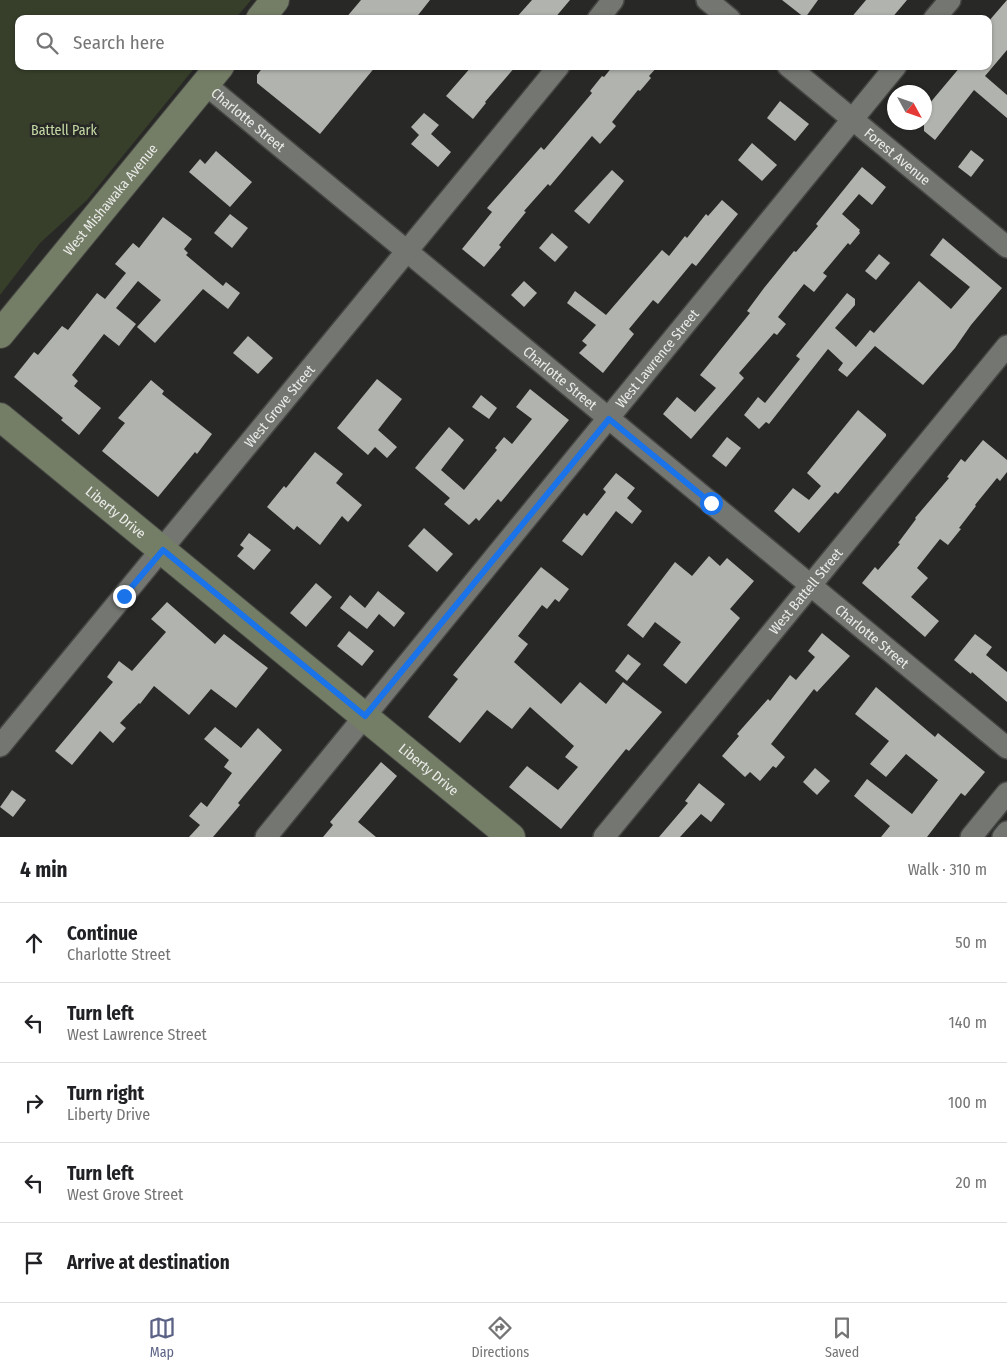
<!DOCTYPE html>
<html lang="en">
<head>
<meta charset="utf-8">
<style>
  :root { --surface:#fff; --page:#f6f6f6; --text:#202124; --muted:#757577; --line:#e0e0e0; --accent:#5b6285 }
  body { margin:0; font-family:"Fira Sans Condensed",sans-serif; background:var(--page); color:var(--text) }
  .compass { position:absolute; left:887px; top:85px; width:45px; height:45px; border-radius:50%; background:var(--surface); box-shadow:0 1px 4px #0004; rotate:130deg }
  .stop { position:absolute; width:15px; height:15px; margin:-11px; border:4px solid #1a73e8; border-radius:50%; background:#fff }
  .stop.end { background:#1a73e8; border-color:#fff; box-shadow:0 1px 5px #0008 }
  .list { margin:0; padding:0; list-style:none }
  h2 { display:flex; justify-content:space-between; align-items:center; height:65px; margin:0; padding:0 20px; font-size:21px }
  h2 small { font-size:16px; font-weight:400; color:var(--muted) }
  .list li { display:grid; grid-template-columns:32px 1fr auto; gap:15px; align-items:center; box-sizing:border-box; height:80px; padding:0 20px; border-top:1px solid var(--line) }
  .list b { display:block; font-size:19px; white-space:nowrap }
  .list p { margin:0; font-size:16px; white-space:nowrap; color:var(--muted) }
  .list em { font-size:16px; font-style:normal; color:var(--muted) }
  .icon { flex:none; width:28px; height:28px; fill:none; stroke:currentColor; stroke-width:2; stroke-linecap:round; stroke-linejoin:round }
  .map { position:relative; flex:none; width:1007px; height:837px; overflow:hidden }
  .search { position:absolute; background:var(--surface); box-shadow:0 1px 4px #0004; left:15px; right:15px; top:15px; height:55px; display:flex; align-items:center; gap:12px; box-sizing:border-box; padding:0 18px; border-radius:10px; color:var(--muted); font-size:19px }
  .sheet { height:465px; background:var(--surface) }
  nav { display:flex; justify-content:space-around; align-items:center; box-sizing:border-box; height:70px; border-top:1px solid var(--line); background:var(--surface); font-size:14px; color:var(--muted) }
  nav a { display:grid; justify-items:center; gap:2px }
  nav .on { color:var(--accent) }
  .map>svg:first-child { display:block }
  .green { fill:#373f2b }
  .building { fill:#b1b3af }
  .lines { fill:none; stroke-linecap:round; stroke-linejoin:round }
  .street-casing { stroke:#454643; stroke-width:24 }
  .secondary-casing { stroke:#454643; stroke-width:30 }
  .street { stroke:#747672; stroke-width:21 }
  .secondary { stroke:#747d66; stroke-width:28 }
  .route { stroke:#1a73e8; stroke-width:6 }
  .labels { text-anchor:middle; stroke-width:5; stroke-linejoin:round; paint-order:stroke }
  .street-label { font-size:14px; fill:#ebece9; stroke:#282926 }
  .park-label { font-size:14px; fill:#c5daa5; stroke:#282926 }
</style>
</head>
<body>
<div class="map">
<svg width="1007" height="837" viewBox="0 0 1007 837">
  <rect width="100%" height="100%" fill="#282926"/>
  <path class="green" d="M0,0H251L235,19H19V66H196L87,200L40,243L0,295Z"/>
  <g class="building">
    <path d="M361,0H430L415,19H345Z"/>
    <path d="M532,0H570L554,19H515Z"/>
    <path d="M782,0H818L805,18Z"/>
    <path d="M866,0H907L891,19H850Z"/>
    <path d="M1007,0V50L985,76L1007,95V118L974,90L935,140L924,131V110L961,66H988V22Z"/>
    <path d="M264,66H376L320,134L257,83V75Z"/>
    <path d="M472,66H516L485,102L486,103L473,119L446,96Z"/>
    <path d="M613,66H658L649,76L651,78L640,91L638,90L612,122L616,126L600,144L592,136L550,186L548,184L524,211L526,212L499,245L501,247L484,267L462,249L492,212L487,208L541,147L544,150L592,93L590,91L602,76L604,77Z"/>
    <path d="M780,101L809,124L795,141L767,118Z"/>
    <path d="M424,113L439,125L431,134L451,152L438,167L411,144L419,135L411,127Z"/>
    <path d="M752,143L777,165L762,181L738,160Z"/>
    <path d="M971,150L984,160L971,177L958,167Z"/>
    <path d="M216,151L252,182L230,207L189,172L200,159L205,164Z"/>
    <path d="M862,167L886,187L872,205L859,194L842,214L860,230L859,231L860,233L850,245L848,243L823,273L827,276L814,292L804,284L778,317L786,324L777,335L774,333L739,373L744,378L691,439L663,414L677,397L695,412L716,388L700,375L750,313L747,311L764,288L794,251L796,252L818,226L816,224Z"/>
    <path d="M612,170L624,181L589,224L574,211Z"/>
    <path d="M722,200L738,214L696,266L692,263L658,304L653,300L629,329L634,334L603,373L579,353L587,345L582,341L596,325L567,303L575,291L606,315L662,250L669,256L685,236L687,238L706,214L708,216Z"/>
    <path d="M230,214L248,228L232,248L214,233Z"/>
    <path d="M163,217L192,239L184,249L188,253L186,255L223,286L226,282L240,293L228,309L203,289L155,343L137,327L161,300L138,281L116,308L136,324L119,346L104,334L72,375L78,381L74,386L101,408L79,435L61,420L63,418L14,377L34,352L38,355L62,326L68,330L97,293L105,299L126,273L115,264L133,243L139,248Z"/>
    <path d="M552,233L568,247L555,262L539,248Z"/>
    <path d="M943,238L1002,288L971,325L955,348L923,385L875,346L847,377L838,370L843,363L828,349L769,424L766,422L759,429L744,415L758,397L765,403L800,359L796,356L847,293L855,299V305L835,328L856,347L870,330L874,333L919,281L951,309L970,287L930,255Z"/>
    <path d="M879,254L890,263L876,280L865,271Z"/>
    <path d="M524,281L537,293L524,307L511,295Z"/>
    <path d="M248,336L273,358L258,374L233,353Z"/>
    <path d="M377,379L402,399L378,430L397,447L387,458L375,447L368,455L337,428Z"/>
    <path d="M151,380L164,391L162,394L212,434L197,454L195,452L158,497L102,451L125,423L118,418Z"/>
    <path d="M530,389L569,420L501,502L498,499L479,521L476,518L469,525L444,504L450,498L415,468L449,427L464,440L441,470L464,490L497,450L495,448L504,437L512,444L532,419L516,407Z"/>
    <path d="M481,395L497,408L489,419L472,407Z"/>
    <path d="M858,410L886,434V436L838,494L835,492L799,533L774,511L793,488L809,500L821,486L807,473Z"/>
    <path d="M727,437L741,448L726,467L712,456Z"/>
    <path d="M983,440L1007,460V472L1000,481L997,478L975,505L976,506L959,528L961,529L948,545L940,539L917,568L928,578L911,597L939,621L925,637L862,583L875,567L878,570L900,544L898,543L916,519L915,518L949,478L947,477L961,459L965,462Z"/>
    <path d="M315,452L343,474L336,483L362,505L348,522L342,516L320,545L297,526L294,530L267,507L284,486L286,488Z"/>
    <path d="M616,473L635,488L627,498L642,511L632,524L616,511L582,556L562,541L584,513L587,516L606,492L603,489Z"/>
    <path d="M424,528L453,554L437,572L408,546Z"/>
    <path d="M249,533L271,550L254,570L237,556L244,548L240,545Z"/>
    <path d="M709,556L720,566L727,558L754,581L730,609L740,618L686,684L663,665L681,642L655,622L643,638L627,625L675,562L692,576Z"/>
    <path d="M541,567L569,589L559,602L555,599L547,609L542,605L518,636L528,644L514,662L561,704L580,682L606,704L623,682L662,712L629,751L626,749L561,829L509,787L527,766L558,790L578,767L565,757L574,746L530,707L512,729L487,710L460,743L428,717L458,679L453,675Z"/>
    <path d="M316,583L332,597L306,627L290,613Z"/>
    <path d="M378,591L405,613L394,627L379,614L367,629L340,608L350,595L365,608Z"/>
    <path d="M167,602L215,644L224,634L268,668L236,708L211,689L189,715L154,686L140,704L139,703L120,723L126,728L113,743L100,731L72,765L55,751L113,682L107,677L119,661L132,671L166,632L151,619Z"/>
    <path d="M349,631L374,651L362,666L337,646Z"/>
    <path d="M822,633L850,656L817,692L814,689L771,744L785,757L776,768L773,766L760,781L750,772L745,777L722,756L739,736L737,734L768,699L770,701L790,675L796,680L815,657L808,651Z"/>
    <path d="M975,634L992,647L986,655L1007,672V702L972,672L971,674L954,660Z"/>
    <path d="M628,654L641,664L627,681L615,671Z"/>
    <path d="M876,687L935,737L938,733L985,772L965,796L961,793L927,837H881L890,826L854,796L867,779L912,814L938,780L906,754L886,777L870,764L889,741L855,714Z"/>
    <path d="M215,727L241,748L258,728L282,750L238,803L240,805L213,837H189L200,825L189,816L201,802L207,807L232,773L224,767L229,760L204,739Z"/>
    <path d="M381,762L397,776L358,822L376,837H323L333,825L330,822Z"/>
    <path d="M815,768L830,781L817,795L803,782Z"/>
    <path d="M699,783L725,804L711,822L701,814L680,837H659L688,803L685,801Z"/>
    <path d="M12,790L26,800L13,817L0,807Z"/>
  </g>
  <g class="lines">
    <g class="street-casing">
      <g id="street">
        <path d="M707,0L730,19"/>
        <path d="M598,19L613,0"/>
        <path d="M934,19L950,0"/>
        <path id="s1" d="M788,66L1007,247"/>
        <path id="s2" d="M205,84L1007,748"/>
        <path id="s3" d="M0,746L559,66"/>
        <path id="s4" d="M266,837L896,66"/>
        <path id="s5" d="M604,837L1007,346"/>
        <path d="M971,837L1007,793"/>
        <path d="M1003,837L1007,832"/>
      </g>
    </g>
    <g class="secondary-casing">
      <g id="secondary">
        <path d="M260,19L275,0"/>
        <path id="s6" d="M0,334L220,66"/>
        <path id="s7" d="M0,417L511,837"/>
      </g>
    </g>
    <use href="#street" class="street"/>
    <use href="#secondary" class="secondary"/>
  </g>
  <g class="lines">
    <path class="route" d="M124,596L163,550L365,716L609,419L711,503"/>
  </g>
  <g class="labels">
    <g class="street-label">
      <text dy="5" stroke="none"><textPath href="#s2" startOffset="56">Charlotte Street</textPath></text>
      <text dy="5" stroke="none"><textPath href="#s1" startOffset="142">Forest Avenue</textPath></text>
      <text dy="5" stroke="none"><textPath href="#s6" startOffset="174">West Mishawaka Avenue</textPath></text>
      <text dy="5" stroke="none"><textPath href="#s4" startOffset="618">West Lawrence Street</textPath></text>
      <text dy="5" stroke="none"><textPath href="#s2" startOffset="461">Charlotte Street</textPath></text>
      <text dy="5" stroke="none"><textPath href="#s3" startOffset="440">West Grove Street</textPath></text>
      <text dy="5" stroke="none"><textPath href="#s7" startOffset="150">Liberty Drive</textPath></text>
      <text dy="5" stroke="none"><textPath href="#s5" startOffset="318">West Battell Street</textPath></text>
      <text dy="5" stroke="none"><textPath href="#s2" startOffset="866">Charlotte Street</textPath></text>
      <text dy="5" stroke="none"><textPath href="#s7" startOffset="555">Liberty Drive</textPath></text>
    </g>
    <g class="park-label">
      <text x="64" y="135">Battell Park</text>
    </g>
  </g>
</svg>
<svg class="compass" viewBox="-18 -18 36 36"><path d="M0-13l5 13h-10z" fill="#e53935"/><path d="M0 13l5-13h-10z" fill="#757577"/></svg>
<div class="stop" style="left:711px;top:503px"></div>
<div class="stop end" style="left:124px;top:596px"></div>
<div class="search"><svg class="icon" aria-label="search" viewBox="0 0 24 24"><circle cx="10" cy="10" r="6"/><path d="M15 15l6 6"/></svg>Search here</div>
</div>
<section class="sheet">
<h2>4 min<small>Walk · 310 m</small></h2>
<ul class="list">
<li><svg class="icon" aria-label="ahead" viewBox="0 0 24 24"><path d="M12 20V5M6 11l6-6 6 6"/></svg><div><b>Continue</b><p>Charlotte Street</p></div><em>50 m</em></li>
<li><svg class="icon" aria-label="left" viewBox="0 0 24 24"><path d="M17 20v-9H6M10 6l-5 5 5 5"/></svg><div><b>Turn left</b><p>West Lawrence Street</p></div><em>140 m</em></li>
<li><svg class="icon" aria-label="right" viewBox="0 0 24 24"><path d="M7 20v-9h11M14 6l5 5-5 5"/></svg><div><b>Turn right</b><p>Liberty Drive</p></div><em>100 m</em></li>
<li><svg class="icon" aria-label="left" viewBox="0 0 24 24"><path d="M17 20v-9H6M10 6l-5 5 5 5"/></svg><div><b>Turn left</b><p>West Grove Street</p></div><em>20 m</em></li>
<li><svg class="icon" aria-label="arrive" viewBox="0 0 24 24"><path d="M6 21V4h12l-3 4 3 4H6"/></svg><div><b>Arrive at destination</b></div></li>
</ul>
</section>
<nav>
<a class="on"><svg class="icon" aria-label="map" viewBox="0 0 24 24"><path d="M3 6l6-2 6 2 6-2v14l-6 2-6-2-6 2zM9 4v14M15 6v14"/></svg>Map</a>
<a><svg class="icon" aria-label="directions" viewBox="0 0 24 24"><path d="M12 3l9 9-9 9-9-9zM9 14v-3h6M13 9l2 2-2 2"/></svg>Directions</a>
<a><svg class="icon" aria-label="saved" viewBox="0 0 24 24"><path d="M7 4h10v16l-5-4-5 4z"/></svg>Saved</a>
</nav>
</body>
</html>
